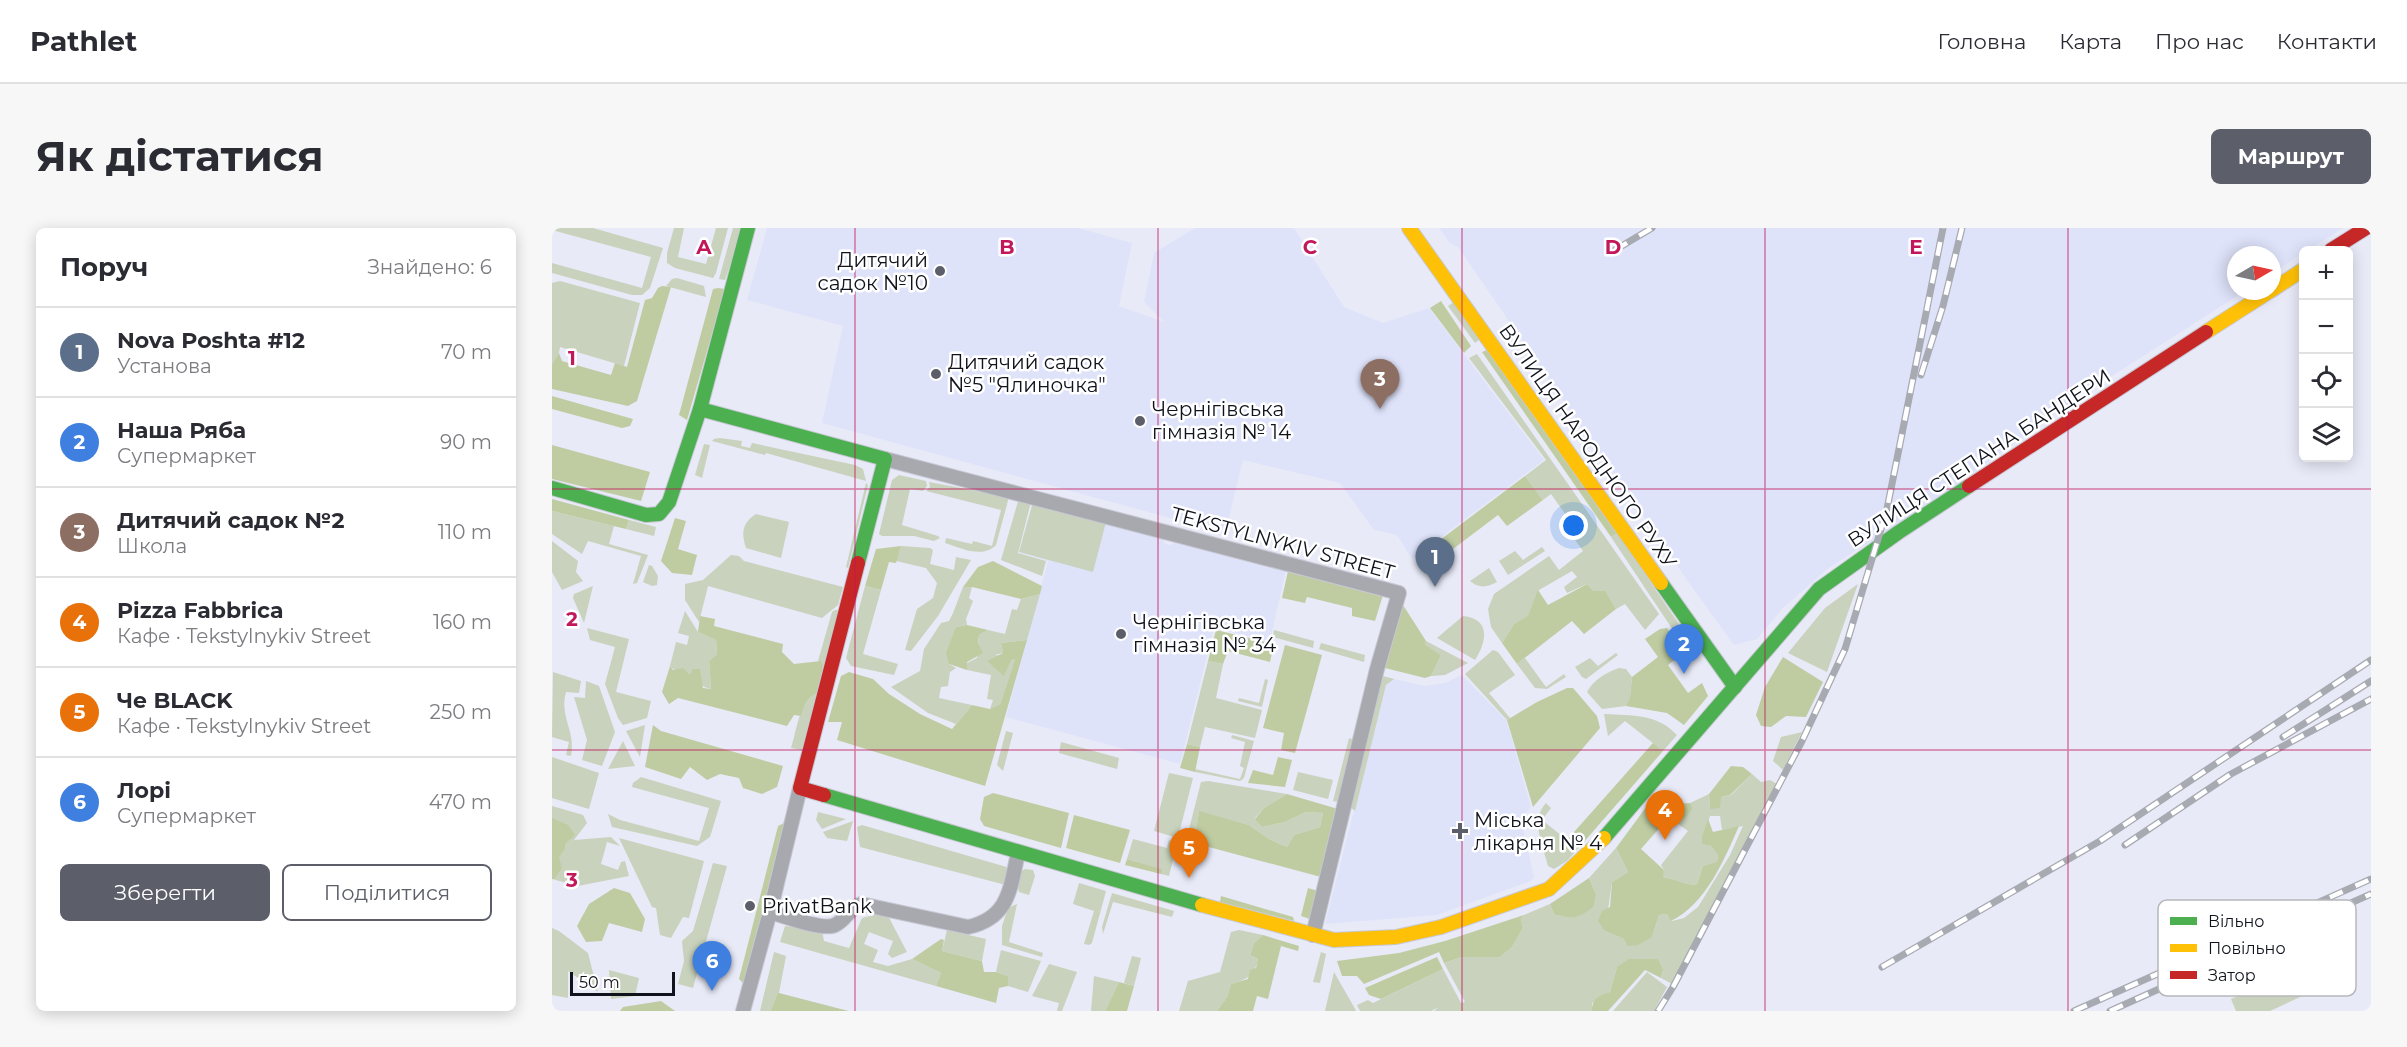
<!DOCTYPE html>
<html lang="uk">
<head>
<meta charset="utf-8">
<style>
  :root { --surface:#fff; --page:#f7f7f7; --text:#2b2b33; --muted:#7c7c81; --line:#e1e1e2; --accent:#5c5e69 }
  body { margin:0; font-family:Montserrat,sans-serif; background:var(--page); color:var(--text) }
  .controls { position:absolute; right:18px; top:18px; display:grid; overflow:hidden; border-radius:9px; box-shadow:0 3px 15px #0003 }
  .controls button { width:54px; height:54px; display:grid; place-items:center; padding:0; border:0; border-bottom:2px solid var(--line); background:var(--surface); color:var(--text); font:30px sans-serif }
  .compass { position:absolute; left:1675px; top:18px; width:54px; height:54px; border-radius:50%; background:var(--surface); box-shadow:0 3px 15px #0003; rotate:81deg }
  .scale { position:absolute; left:18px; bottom:15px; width:105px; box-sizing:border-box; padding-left:6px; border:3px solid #10121c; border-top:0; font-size:16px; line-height:21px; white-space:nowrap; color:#10121c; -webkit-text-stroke:4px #fff; paint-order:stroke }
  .you { position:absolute; left:1022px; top:298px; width:21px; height:21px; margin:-15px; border:4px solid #fff; border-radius:50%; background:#1a73e8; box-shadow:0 0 0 9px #1a73e833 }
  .badge { display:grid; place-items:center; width:39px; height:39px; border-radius:50%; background:var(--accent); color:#fff; font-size:20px; font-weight:700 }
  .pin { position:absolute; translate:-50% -50px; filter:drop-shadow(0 2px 3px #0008) }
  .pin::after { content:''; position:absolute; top:32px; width:21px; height:18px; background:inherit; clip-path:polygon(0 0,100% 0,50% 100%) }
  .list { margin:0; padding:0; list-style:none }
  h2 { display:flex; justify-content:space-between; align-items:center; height:78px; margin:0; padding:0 24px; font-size:26px }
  h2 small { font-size:20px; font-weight:400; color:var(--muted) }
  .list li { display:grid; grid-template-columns:39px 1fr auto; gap:18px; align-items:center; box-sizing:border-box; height:90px; padding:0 24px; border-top:2px solid var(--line) }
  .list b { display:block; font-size:22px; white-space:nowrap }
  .list p { margin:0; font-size:20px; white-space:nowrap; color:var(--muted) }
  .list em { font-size:20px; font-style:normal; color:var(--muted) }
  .actions { display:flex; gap:12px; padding:18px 24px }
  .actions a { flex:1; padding:14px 0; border:2px solid var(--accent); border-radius:9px; text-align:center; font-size:21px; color:var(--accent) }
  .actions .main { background:var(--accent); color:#fff }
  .icon { flex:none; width:33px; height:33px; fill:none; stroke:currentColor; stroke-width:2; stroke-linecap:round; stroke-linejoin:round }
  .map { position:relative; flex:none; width:1819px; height:783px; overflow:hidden; border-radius:9px }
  header { display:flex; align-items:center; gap:36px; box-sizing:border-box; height:84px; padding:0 30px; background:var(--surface); border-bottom:2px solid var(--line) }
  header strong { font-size:28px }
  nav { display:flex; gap:33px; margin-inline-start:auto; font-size:21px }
  .intro { display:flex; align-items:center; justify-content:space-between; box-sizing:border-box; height:144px; padding:0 36px }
  h1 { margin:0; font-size:42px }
  .button { padding:15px 27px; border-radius:9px; background:var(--accent); color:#fff; font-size:21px; font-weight:700 }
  main { display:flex; gap:36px; padding:0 36px }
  aside { flex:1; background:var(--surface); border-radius:9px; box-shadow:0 3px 15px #0003 }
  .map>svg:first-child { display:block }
  .built { fill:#dfe3fa }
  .green { fill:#c9d2bc }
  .forest { fill:#bfcca2 }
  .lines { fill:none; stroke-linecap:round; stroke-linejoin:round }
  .street-casing { stroke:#c7c8d3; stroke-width:16 }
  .fast-casing { stroke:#c7c8d3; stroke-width:16 }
  .slow-casing { stroke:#c7c8d3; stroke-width:16 }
  .jam-casing { stroke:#c7c8d3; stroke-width:16 }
  .street { stroke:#a8a9af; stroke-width:14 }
  .fast { stroke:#4caf50; stroke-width:14 }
  .slow { stroke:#ffc107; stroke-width:14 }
  .jam { stroke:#c62828; stroke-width:14 }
  .rail-casing { stroke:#a8aab2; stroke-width:7 }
  .rail { stroke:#fff; stroke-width:4.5; stroke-dasharray:14; stroke-linecap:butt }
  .grid { fill:none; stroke:#c2185b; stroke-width:1.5; stroke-opacity:0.55 }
  .poi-dot { fill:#5c5e69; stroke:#fff; stroke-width:2 }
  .labels { text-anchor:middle; stroke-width:5; stroke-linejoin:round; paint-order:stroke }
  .poi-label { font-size:20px; fill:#10121c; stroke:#fff; text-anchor:start }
  .street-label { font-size:20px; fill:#10121c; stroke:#fff }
  .key { fill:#fff; stroke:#b7b8bb; stroke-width:1.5 }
  .key-label { font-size:16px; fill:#10121c }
  .grid-label { font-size:20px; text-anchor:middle; font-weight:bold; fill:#c2185b; stroke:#fff; stroke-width:5; stroke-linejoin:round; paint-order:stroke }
</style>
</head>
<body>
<header>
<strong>Pathlet</strong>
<nav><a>Головна</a><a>Карта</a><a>Про нас</a><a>Контакти</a></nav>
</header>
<div class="intro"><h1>Як дістатися</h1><a class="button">Маршрут</a></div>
<main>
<aside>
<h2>Поруч<small>Знайдено: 6</small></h2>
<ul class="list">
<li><span class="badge" style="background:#5c6f8a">1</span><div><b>Nova Poshta #12</b><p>Установа</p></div><em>70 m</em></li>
<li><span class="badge" style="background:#3f7fe0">2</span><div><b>Наша Ряба</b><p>Супермаркет</p></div><em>90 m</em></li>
<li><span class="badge" style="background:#8d6e63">3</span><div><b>Дитячий садок №2</b><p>Школа</p></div><em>110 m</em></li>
<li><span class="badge" style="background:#e8710a">4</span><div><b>Pizza Fabbrica</b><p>Кафе · Tekstylnykiv Street</p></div><em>160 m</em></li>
<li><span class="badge" style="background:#e8710a">5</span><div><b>Че BLACK</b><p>Кафе · Tekstylnykiv Street</p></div><em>250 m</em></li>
<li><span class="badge" style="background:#3f7fe0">6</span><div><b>Лорі</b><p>Супермаркет</p></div><em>470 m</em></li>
</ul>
<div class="actions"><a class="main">Зберегти</a><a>Поділитися</a></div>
</aside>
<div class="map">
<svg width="1819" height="783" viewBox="0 0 1819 783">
  <rect width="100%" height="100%" fill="#e8eaf8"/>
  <g class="built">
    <path d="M215,0H526L580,15L567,78L612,94L592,74L602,25L643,0H742L792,79L831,95L877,80L992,232L860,331L845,307L822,302L788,255L691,232L673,305L270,195L291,98L195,72Z"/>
    <path d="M887,0H1791L1756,22H1752L1751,25L1720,46V27H1684V63H1693L1516,176L1392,266L1274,342L1231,380L1205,411L1182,417L1142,362L906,19L897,14Z"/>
    <path d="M481,274L611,309L613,316L619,317L624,313L734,342L718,413L662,400L628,536L454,489L496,333L467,324Z"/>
    <path d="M910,447L955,493L979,579L969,592L982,649L979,653L885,687L773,696L834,457L842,451L873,458L893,455Z"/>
  </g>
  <g class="green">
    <path d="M0,0H41L111,20L98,60L90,67H80L0,45V35L90,60L99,29L0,2Z"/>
    <path d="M122,0H132L126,29L154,36L164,0H176L164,45L161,50L123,40L115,35V25Z"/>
    <path d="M181,0H191L173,52L167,51Z"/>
    <path d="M125,50L152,58L154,69L114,58L120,51Z"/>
    <path d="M8,53L88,75L72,138L8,119L7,125L0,136V55Z"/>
    <path d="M902,74L928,111L923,115L896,78Z"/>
    <path d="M925,126L1107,386L1093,402L1073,376L1064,381L1053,364L1042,363L1035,356L1015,365L1012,359L1025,349L1020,343L987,362L976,389L962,396L950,415L939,399L936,381L942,366L997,328L1007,342L1031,323L1018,305L1014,308L1011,304L1021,297L999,266L991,272L973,248L994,232L917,130Z"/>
    <path d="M168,210L190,213L189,218L198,220L200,215L303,237L311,241L314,253L214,225L213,227L160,213L162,211Z"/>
    <path d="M152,216L158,217L150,250L143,247Z"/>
    <path d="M347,247L374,253L375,258L371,263L358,261L350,297L386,308L388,310L382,313L362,308H330L327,306L340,252Z"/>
    <path d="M377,254L457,269L444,317C430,331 409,320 393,315L394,310L420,316L421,313L440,318L449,282L374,263L378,259Z"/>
    <path d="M314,255L316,257L296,340L294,339Z"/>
    <path d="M467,270L479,274L466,325L494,333L490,348L449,332Z"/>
    <path d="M481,274L554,294L541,344L467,324Z"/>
    <path d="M0,283L62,298L57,316L96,327L85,355L81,356L89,328L36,313L30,326L0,306Z"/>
    <path d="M204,286L237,294L229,330L194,320C189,305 190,295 204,286Z"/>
    <path d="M77,292L104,299L102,308L74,301Z"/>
    <path d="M1065,305L1137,411L1131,417L1059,309Z"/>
    <path d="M0,313L26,333L24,344L31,353L10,362L0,344Z"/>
    <path d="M349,318L378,320L381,322L378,336L402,342L404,329L419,332L386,388L359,423L353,422L365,381L381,370L385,355L374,340L344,333Z"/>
    <path d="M990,319L993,323L956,347L947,333L963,323L971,332Z"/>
    <path d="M179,327L187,328L192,333L291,359L286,377L270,390L156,358L147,394L133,372V356L151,352Z"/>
    <path d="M97,337L100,338L106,348L105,357L100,358L91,354Z"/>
    <path d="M937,340L945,354C935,359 928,361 918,353Z"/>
    <path d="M1306,356L1275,444L1236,425L1273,380Z"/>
    <path d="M41,358L32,395L21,370L22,366Z"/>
    <path d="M313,358L329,362L311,426L346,436L342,447L299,438L294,430Z"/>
    <path d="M411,359H420L417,370L421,373L414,391L415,397L404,399L397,436L404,440L398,444L396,458L389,459L387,470L420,477L404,496L376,485L339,459L368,443L372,421L389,395L397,393L401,385Z"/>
    <path d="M488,366L475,412L449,415L451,425L443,427L463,431L448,476L438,481L441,472L435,471L439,447L415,442V435L425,430L427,407L436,402L453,406L460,381L465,382L469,371Z"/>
    <path d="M283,382H287L271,440L266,433L280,384Z"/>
    <path d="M133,383L146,404L164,412L165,426L157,433L159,461C149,459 147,454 139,448C132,443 123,445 118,438L124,414L135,417L137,408L126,405Z"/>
    <path d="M911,388C940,391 934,415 923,432L885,410Z"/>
    <path d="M35,400L77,411L64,464L99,473L95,490L71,497L66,490L53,456L63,419L38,412Z"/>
    <path d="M722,402L762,413L761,420L721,409Z"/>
    <path d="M874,413L916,435L893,447L879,448L889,427L872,417Z"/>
    <path d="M769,415L813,427L812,434L767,421Z"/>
    <path d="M941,422L946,424L963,447L937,465L958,490L955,492L913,446Z"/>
    <path d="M1064,425L1066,427L1034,451L1030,449L1023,439L1038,430L1046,438Z"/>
    <path d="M973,430L994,459L1012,446L1014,449L995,461L983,460L965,436Z"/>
    <path d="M656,433L671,436L664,470L710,482L703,510L653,499L648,519L635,516Z"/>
    <path d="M1067,440L1074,441L1080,449L1078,469L1074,478L1050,481L1035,464C1041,452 1055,444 1067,440Z"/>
    <path d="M1,444L29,453L27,465L14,464C7,488 24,503 19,528L14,527L17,514L0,509Z"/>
    <path d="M831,448L842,451L834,457L803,583L797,578L828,449Z"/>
    <path d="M713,451L716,452L710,479L686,473L687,470L707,475Z"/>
    <path d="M34,453L47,458L63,504L50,538L30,532L35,512L22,469L33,470Z"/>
    <path d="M265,465L250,522L239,520C245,502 247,473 265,465Z"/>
    <path d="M1052,486C1081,488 1104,485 1125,507L1111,523L1073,493L1056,508Z"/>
    <path d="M93,497L88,529L74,503Z"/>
    <path d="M454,503L461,505L451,543L445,537Z"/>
    <path d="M1250,504L1231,542L1221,533L1229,509Z"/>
    <path d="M680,507L702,513L692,550L688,553L643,544V541L688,551L692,540L688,538L693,514L679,510Z"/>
    <path d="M797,510L802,512L787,574L781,573Z"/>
    <path d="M71,513L83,538L56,541Z"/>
    <path d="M509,514L567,530L565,541L507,525Z"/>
    <path d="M0,529L47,545L37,581L0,570Z"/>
    <path d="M746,544L781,552L776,571L741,562Z"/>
    <path d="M617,545L641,550L626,610L602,603Z"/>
    <path d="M1200,546L1209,554L1218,552L1225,556L1120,756L1109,750L1111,742L1065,739L1058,764L1040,775V783H882L887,779L879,783H808L805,777L816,772L821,775L891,741L909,775L913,774L892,735L910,729H948L960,719L971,700L969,691L972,687L998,676L1002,686L1044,666L1037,650L1064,620L1076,644L1060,654L1053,703L1072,711L1100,709L1107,687L1115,686L1120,693L1132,690L1146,679L1178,627L1191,598L1170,602L1168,588H1158L1150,616L1159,618L1166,627L1165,635L1151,638L1145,656C1133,659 1124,649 1110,650L1112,642L1109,637L1136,603L1122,593L1141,580L1138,575L1157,566L1158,581L1169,569L1179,567Z"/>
    <path d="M89,549L169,573L158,609L145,618L60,599L56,586L68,592L147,613L157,580L80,559L81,555Z"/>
    <path d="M656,553L735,566L712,580L703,590L710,599L733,594L754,584L771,585L768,599L742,607L735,619L717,611L697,597L647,584L642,615L636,605L649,554Z"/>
    <path d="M994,575L999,580L990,592L1015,612L1031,615L1015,633L1002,641L996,638C991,617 978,592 994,575Z"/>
    <path d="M0,578L31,587L35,595L22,612L59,609L68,618L55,614L49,636L66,642L69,634L73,633L77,648L26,658L0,651Z"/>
    <path d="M266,584L294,591L270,601L264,592Z"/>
    <path d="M301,593L295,613L275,610L271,604Z"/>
    <path d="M310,597L458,640L454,657L308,619L305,599Z"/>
    <path d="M67,610L152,633L137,690L131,689L119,710L108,707L104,680L100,679Z"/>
    <path d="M581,611L615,620L617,612L625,615L617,648L609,646V641L575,631Z"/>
    <path d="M161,635L175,638L141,760L126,756L132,733L130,713L141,703Z"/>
    <path d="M473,641L481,642L483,648L477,667L467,664L465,655L468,644Z"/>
    <path d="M527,655L554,663L540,715L537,717L532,716L542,683L521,676Z"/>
    <path d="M560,665L622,683L620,689L561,674L551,706L550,699Z"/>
    <path d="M465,676L457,714L491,725L490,729L450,717V698L456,680Z"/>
    <path d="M334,684L355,724L340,730L336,726L341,713L317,704L312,716L326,722L321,734L336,738L360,731L389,745L384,758L228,714L233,698L270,702L272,713L297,720L310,690Z"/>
    <path d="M0,700L7,703L36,725L46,764L16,743V770L0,767Z"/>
    <path d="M395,702L434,711L430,733L390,723Z"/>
    <path d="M687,702L711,707L702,715L698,727L706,731C703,748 694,752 679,756L675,769L665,783H627L636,753L668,744L679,704Z"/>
    <path d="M449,722L489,733L476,764L456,758V748L444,744Z"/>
    <path d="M222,724L234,728L227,765L296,783H208Z"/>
    <path d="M769,724L774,726L768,755L761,754Z"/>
    <path d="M580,728L589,730L582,758L572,755Z"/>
    <path d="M497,736L525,744L510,783H505L507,775L480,768Z"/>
    <path d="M1759,736L1770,759L1718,783H1684L1679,771Z"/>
    <path d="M57,742L87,750L83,768L59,771Z"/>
    <path d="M782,744L802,779L804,783H773Z"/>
    <path d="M1095,744L1115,759L1102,783H1061Z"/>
    <path d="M542,748L567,754L553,783H539Z"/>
  </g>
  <g class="forest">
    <path d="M110,58L119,59L85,173L76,178L0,161V136L7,125L10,133L59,147L63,135L75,139L93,72L100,70L106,60Z"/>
    <path d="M166,60L173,61L135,192L127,187L161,61Z"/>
    <path d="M889,73L919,118L912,125L878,80Z"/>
    <path d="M935,122L1065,305L1059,309L930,124Z"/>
    <path d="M0,168L81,191L78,198L70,200L0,181Z"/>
    <path d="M0,217L98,244L89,273L0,251Z"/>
    <path d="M973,248L991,272L955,298L946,287L901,321L893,316L884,315Z"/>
    <path d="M0,271L77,292L74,301L0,283Z"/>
    <path d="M123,290L134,293L126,321L145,327L140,347L120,345L109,333Z"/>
    <path d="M349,318L344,335L337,334L329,362L313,358L324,321Z"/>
    <path d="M441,333L490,358L488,366L469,371L420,359H411L426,339Z"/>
    <path d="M736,343L831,367L823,393L800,388V380L755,369L753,375L730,370Z"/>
    <path d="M1035,356L1042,363H1053L1064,381L1032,406L1020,393L965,436L950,415L962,396L976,388L986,362L996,377Z"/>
    <path d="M851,377L874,413L873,417L889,427L879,448L873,450L833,440L831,436L847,378Z"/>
    <path d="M148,388L163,391L162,398L231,416L230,424L242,436L269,433L271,440L265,465C255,470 252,477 249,488L242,487L235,498L126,470L117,476L110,464L118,438L121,442L131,440L138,447L141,441H148L151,460L159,461L157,433L165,426L164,412L146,404Z"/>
    <path d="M415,397L436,402L427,407L426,415L431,425L415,434V442L397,436L394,425L404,399Z"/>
    <path d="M1115,400L1131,425L1116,437L1136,465L1150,455L1156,468L1132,497L1115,485L1074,478L1078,469L1080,449L1106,429L1093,411L1108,401Z"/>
    <path d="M664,402L722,416L718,434L676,423L671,436L656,433Z"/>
    <path d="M475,412L433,558L285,512L290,494H276L289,448L297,444L321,451L337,466L368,486L400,501L420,477L438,481L448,476L463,431L459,432L452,448L435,433L451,425L449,415Z"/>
    <path d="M733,417L770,427L743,525L729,522L732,505L711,500Z"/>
    <path d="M1231,429L1271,454L1254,489L1234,488L1219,499L1209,498L1204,487L1213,459Z"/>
    <path d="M1015,460H1021L1045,488L1048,500L981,579L955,492L985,474Z"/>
    <path d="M101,497L109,503L231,538L225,559L210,566L191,560L187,550L168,546L155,552L138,539L129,551L93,539Z"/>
    <path d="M1101,515L1111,523L1031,615L1015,612Z"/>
    <path d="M635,516L648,519L643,544L628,540Z"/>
    <path d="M726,529L740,532L733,559L696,555L701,542L721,547Z"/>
    <path d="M1179,538L1191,539L1200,546L1178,567L1169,569L1168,580L1158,581L1157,566Z"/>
    <path d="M441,565L517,585L509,620L432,598L428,591L432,569Z"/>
    <path d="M735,566L786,581L769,649L642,615L647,583L697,597L717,611L735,619L742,607L768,599L771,585L754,584L733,594L710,599L703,591L712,580Z"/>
    <path d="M1138,575L1141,580L1133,590L1122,593L1117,589L1089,621L1112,642L1111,650C1123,649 1134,659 1145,656L1151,638L1165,634L1166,627L1159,618L1150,616V609L1156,591L1161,604L1187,598C1172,632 1154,676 1119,693L1115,686L1107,687L1100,709L1086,717L1076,718L1072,711L1053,703L1046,693L1050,683L1058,679L1060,654L1076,644L1064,620L1095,578Z"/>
    <path d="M522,587L578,602L568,635L514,620Z"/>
    <path d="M0,590L16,597L23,607L13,616V621L7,629L10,640L2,651H0Z"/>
    <path d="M232,595L234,600L196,753L191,755L187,751L226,598Z"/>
    <path d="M575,631L610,641L609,646L573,637Z"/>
    <path d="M1037,650L1044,666L1041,679C1025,691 1022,691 1002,686L998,676Z"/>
    <path d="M62,660L78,665L93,691L90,704L57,695L50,713L34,714L25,698L37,676Z"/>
    <path d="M756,660L766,663L758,691L749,688Z"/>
    <path d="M669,668L741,689L742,693L668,674Z"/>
    <path d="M972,687L969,691L971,700L960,719L948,729H910L892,735L887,724L812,756L805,748H790L785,733L847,725L893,713Z"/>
    <path d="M711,707L747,718L746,723L729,718L716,771L705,768L701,783H665L675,769L679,756L696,751L698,742L704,740L706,731L698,727L702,715Z"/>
    <path d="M389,711L392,712L390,723L430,733L432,744H444L456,748V758L447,760L444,775L384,758L389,745L360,731Z"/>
    <path d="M885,729L891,741L829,771L817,767L813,760Z"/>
    <path d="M1077,731H1106L1111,742L1109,750L1093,742L1056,783H1040C1040,770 1047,768 1058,764L1065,739Z"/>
    <path d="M567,754L582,758L575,783H553Z"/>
    <path d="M226,765L296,783H219Z"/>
    <path d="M109,773L123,783H68L71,779Z"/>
  </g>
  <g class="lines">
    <g class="street-casing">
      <g id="street">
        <path d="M333,231L847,365L825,441L761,707"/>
        <path d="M218,684C232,688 271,703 283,697C295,691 296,681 309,676L416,699C457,690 458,661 466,625"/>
        <path d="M191,783L218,684L248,560"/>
      </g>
    </g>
    <g class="fast-casing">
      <g id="fast">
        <path d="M148,181L333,231L306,335"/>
        <path d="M0,260L94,287L107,286L117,274L148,181L196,0"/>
        <path d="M1109,355L1183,459"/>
        <path d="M272,567L650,677"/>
        <path d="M1052,610L1267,361L1347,304L1417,258"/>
      </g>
    </g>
    <g class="slow-casing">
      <g id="slow">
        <path d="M857,0L1109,355"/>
        <path d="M1720,62L1752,41"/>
        <path d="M1654,104L1718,63"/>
        <path d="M650,677L782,712L844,709L889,699L997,661L1052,610"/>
      </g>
    </g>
    <g class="jam-casing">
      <g id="jam">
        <path d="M1779,22L1814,0"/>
        <path d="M1417,258L1654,104"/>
        <path d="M272,567L248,560L306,335"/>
      </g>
    </g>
    <use href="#street" class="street"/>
    <use href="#fast" class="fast"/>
    <use href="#slow" class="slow"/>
    <use href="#jam" class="jam"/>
    <g class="rail-casing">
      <g id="rail">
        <path d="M1063,22L1100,0"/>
        <path d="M1369,147L1391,78L1410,0"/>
        <path d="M1731,509L1819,453"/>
        <path d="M1573,617L1679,546L1819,471"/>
        <path d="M1330,739L1548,613L1819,432"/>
        <path d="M1106,783L1121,759L1250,513L1293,421L1335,281L1391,0"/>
        <path d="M1522,783L1819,651"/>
        <path d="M1558,783L1819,666"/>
      </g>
    </g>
    <use href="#rail" class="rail"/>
  </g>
  <path class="grid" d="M303,0V783M606,0V783M910,0V783M1213,0V783M1516,0V783M0,261H1819M0,522H1819"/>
  <g class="poi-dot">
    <circle cx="388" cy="43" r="6"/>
    <circle cx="384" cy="146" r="6"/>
    <circle cx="588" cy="193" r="6"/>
    <circle cx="569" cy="406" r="6"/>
    <path d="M905 594h6v6h6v6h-6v6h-6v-6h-6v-6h6z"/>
    <circle cx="198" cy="678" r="6"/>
  </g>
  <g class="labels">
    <g class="poi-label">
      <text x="376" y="39" text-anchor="end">Дитячий<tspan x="376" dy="23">садок №10</tspan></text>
      <text x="396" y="141">Дитячий садок<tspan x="396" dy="23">№5 "Ялиночка"</tspan></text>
      <text x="600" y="188">Чернігівська<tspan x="600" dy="23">гімназія № 14</tspan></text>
      <text x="581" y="401">Чернігівська<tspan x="581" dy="23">гімназія № 34</tspan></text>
      <text x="922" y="599">Міська<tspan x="922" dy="23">лікарня № 4</tspan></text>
      <text x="210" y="685">PrivatBank</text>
    </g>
    <g class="street-label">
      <text transform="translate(1036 218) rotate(55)" y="7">ВУЛИЦЯ НАРОДНОГО РУХУ</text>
      <text transform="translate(1427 230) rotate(-33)" y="7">ВУЛИЦЯ СТЕПАНА БАНДЕРИ</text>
      <text transform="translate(731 315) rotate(15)" y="7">TEKSTYLNYKIV STREET</text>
    </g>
  </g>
  <rect x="1606" y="672" width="198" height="96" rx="9" class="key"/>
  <rect x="1618" y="689" width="27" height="8" fill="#4caf50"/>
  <rect x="1618" y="716" width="27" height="8" fill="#ffc107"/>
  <rect x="1618" y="743" width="27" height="8" fill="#c62828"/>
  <g class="key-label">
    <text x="1656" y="699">Вільно</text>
    <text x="1656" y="726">Повільно</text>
    <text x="1656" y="753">Затор</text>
  </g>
  <g class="grid-label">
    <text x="152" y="26">A</text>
    <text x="455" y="26">B</text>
    <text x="758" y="26">C</text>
    <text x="1061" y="26">D</text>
    <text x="1364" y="26">E</text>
    <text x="20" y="137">1</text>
    <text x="20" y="398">2</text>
    <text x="20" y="659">3</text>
  </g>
</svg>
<div class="controls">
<button>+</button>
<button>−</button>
<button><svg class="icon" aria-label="locate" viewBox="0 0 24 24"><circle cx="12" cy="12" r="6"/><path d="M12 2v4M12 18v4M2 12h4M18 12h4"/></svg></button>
<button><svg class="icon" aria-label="layers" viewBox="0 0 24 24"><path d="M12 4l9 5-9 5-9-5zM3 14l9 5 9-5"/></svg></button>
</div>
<svg class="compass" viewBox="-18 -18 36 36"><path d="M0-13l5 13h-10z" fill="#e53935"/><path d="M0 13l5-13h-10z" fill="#7c7c81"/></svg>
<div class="scale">50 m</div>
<div class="you"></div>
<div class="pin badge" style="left:883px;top:359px;background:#5c6f8a">1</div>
<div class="pin badge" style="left:1132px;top:446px;background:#3f7fe0">2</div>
<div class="pin badge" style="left:828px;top:181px;background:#8d6e63">3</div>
<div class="pin badge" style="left:1113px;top:612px;background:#e8710a">4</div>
<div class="pin badge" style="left:637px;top:650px;background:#e8710a">5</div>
<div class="pin badge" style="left:160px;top:763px;background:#3f7fe0">6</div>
</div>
</main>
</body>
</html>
